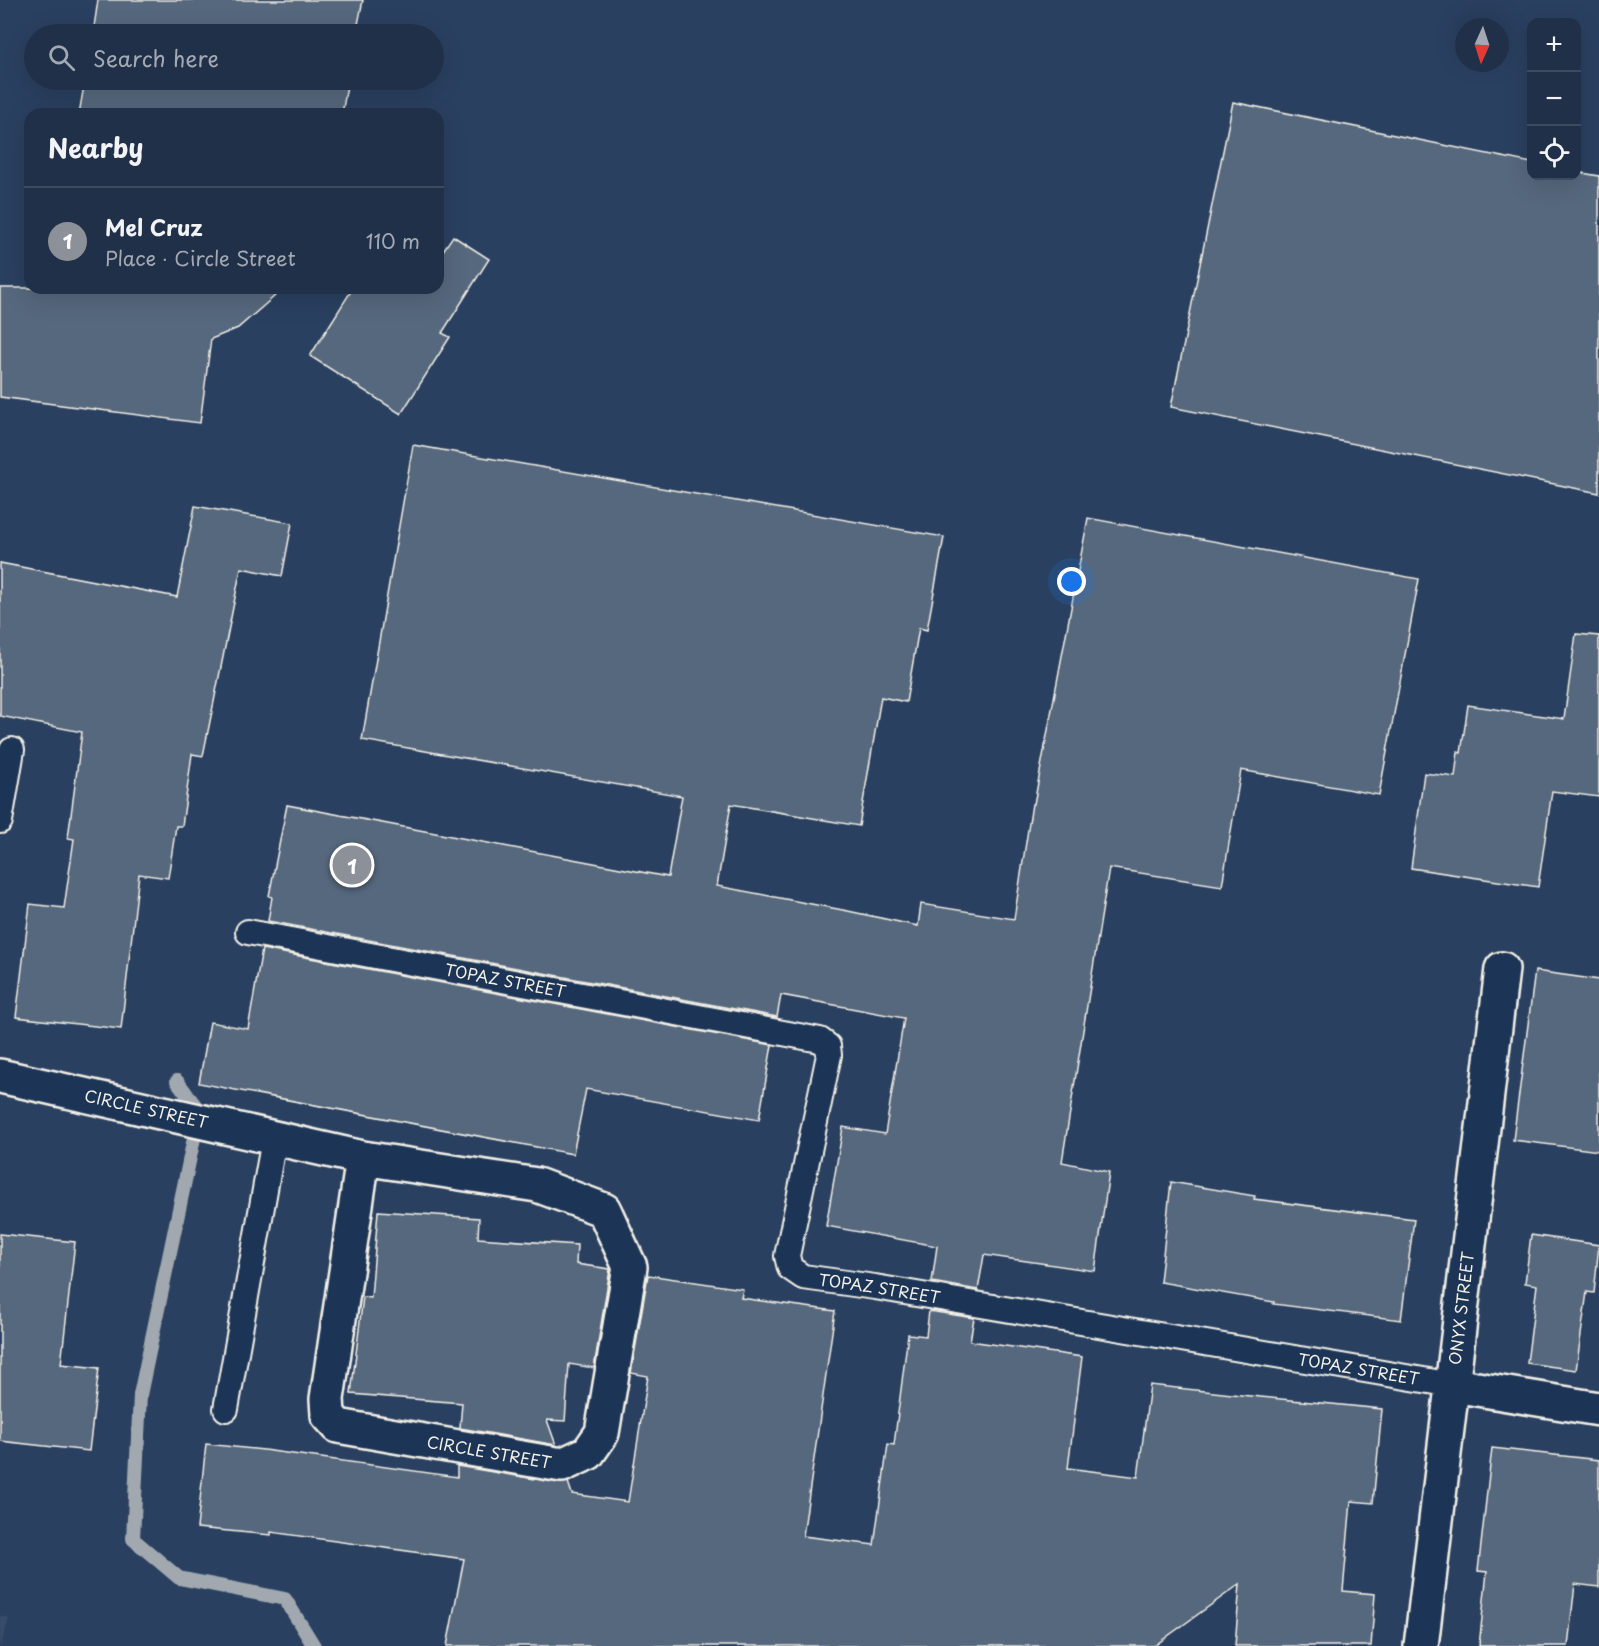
<!DOCTYPE html>
<html lang="en">
<head>
<meta charset="utf-8">
<style>
  :root { --surface:#203048; --page:#2d3c52; --text:#f1f3f6; --muted:#a2a9b4; --line:#3d4b60; --accent:#8c9099 }
  body { margin:0; font-family:"Playpen Sans",sans-serif; background:var(--page); color:var(--text) }
  .controls { position:absolute; right:18px; top:18px; display:grid; overflow:hidden; border-radius:12px; box-shadow:0 6px 24px #0002 }
  .controls button { width:54px; height:54px; display:grid; place-items:center; padding:0; border:0; border-bottom:2px solid var(--line); background:var(--surface); color:var(--text); font:30px sans-serif }
  .compass { position:absolute; left:1455px; top:18px; width:54px; height:54px; border-radius:50%; background:var(--surface); box-shadow:0 6px 24px #0002; rotate:183deg }
  .you { position:absolute; left:1072px; top:582px; width:21px; height:21px; margin:-15px; border:4px solid #fff; border-radius:50%; background:#1a73e8; box-shadow:0 0 0 9px #1a73e833 }
  .badge { display:grid; place-items:center; width:39px; height:39px; border-radius:50%; background:var(--accent); color:#fff; font-size:20px; font-weight:700 }
  .pin { position:absolute; translate:-50% -50%; border:3px solid #fff; box-shadow:0 2px 6px #0006 }
  .list { margin:0; padding:0; list-style:none }
  h2 { display:flex; justify-content:space-between; align-items:center; height:78px; margin:0; padding:0 24px; font-size:26px }
  h2 small { font-size:20px; font-weight:400; color:var(--muted) }
  .list li { display:grid; grid-template-columns:39px 1fr auto; gap:18px; align-items:center; box-sizing:border-box; height:108px; padding:0 24px; border-top:2px solid var(--line) }
  .list b { display:block; font-size:22px; white-space:nowrap }
  .list p { margin:0; font-size:20px; white-space:nowrap; color:var(--muted) }
  .list em { font-size:20px; font-style:normal; color:var(--muted) }
  .icon { flex:none; width:33px; height:33px; fill:none; stroke:currentColor; stroke-width:2; stroke-linecap:round; stroke-linejoin:round }
  .map { position:relative; flex:none; width:1599px; height:1646px; overflow:hidden }
  .search { position:absolute; background:var(--surface); box-shadow:0 6px 24px #0002; left:24px; top:24px; width:420px; height:66px; display:flex; align-items:center; gap:15px; box-sizing:border-box; padding:0 21px; border-radius:33px; color:var(--muted); font-size:22px }
  .panel { position:absolute; background:var(--surface); box-shadow:0 6px 24px #0002; left:24px; top:108px; width:420px; height:186px; border-radius:18px }
  .map>svg:first-child { display:block }
  .built { fill:#374c69 }
  .lines { fill:none; stroke-linecap:round; stroke-linejoin:round }
  .stream { stroke:#a1a8b0; stroke-width:14 }
  .building { fill:#56677d; stroke:#f4f1e8; stroke-width:1.5 }
  .lane-casing { stroke:#f4f1e8; stroke-width:28 }
  .street-casing { stroke:#f4f1e8; stroke-width:38 }
  .lane { stroke:#1d3557; stroke-width:24 }
  .street { stroke:#1d3557; stroke-width:33 }
  .labels { text-anchor:middle; stroke-width:5; stroke-linejoin:round; paint-order:stroke }
  .street-label { font-size:16px; fill:#f4f1e8; stroke:#1d3557 }
</style>
</head>
<body>
<div class="map">
<svg width="1599" height="1646" viewBox="0 0 1599 1646">
  <rect width="100%" height="100%" fill="#2a4060"/>
  <filter id="ink" filterUnits="userSpaceOnUse"><feTurbulence type="fractalNoise" baseFrequency=".0167" numOctaves="2"/><feDisplacementMap in="SourceGraphic" scale="12" xChannelSelector="R" yChannelSelector="G"/><feConvolveMatrix kernelMatrix="1 2 1 2 8 2 1 2 1" color-interpolation-filters="sRGB"/></filter>
  <g filter="url(#ink)">
    <path class="built" d="M0,1616L9,1618L1,1646H0Z"/>
    <g class="lines">
      <g class="stream">
        <path d="M177,1081L200,1112"/>
        <path d="M194,1138L140,1395L133,1539L179,1578L285,1599L314,1646"/>
      </g>
    </g>
    <g class="building">
      <path d="M98,0H363L356,34H93Z"/>
      <path d="M85,80H348L342,114H79Z"/>
      <path d="M1233,102L1532,163V176H1576V172L1599,176V493L1171,407Z"/>
      <path d="M453,236L489,259L442,333L450,337L401,414L310,356L353,288H438V258Z"/>
      <path d="M0,288H284L238,328L211,339L200,423L0,397Z"/>
      <path d="M413,445L944,537L927,630L919,628L906,702L881,697L859,826L731,804L717,886L848,911L918,926L921,904L1014,919L1032,804H1034L1088,518L1419,579L1379,795L1241,770L1222,886L1109,868L1062,1162L1109,1172L1095,1271L984,1255L978,1290L932,1282L937,1246L826,1226L843,1127L885,1134L904,1018L781,995L777,1017L268,921L272,897L269,896L287,805L668,877L682,796L362,740Z"/>
      <path d="M195,506L292,523L282,576L241,568L203,756L192,754L182,826H176L168,878L139,874L121,1029L16,1017L30,904L64,908L74,839L68,838L82,732L0,716V563L177,597Z"/>
      <path d="M1576,634L1599,636V797L1552,791L1538,887L1411,868L1424,773L1455,777L1458,752L1461,753L1468,705L1564,719Z"/>
      <path d="M262,949L772,1045L759,1120L586,1089L573,1154L199,1083L210,1022L248,1029Z"/>
      <path d="M1535,971L1599,980V1151L1513,1140Z"/>
      <path d="M1171,1182L1255,1196L1254,1199L1414,1219L1401,1320L1273,1304L1274,1302L1160,1282Z"/>
      <path d="M378,1211L479,1218L478,1238L577,1245L576,1264L610,1269L594,1368L569,1364L565,1421L547,1420L556,1445L460,1428L462,1403L351,1394L363,1297L371,1298Z"/>
      <path d="M0,1234L75,1242L61,1364L99,1368L89,1451L0,1441Z"/>
      <path d="M1531,1235L1599,1245L1594,1293L1587,1292L1576,1370L1527,1363L1537,1285L1525,1283Z"/>
      <path d="M648,1275L743,1289L741,1298L835,1311L803,1536L874,1545L888,1444L894,1445L908,1334L926,1336L929,1311L974,1318L970,1341L1082,1357L1068,1468L1138,1477L1150,1385L1250,1396L1382,1409L1373,1503L1351,1501L1343,1591L1375,1594L1371,1646H1235L1240,1584L1154,1646H447L464,1559L271,1532V1535L197,1528L206,1444L264,1450L457,1477V1466L559,1483L568,1482L572,1494L628,1502L648,1376L631,1373Z"/>
      <path d="M1492,1448L1599,1460V1587L1575,1584L1568,1646H1479L1487,1572L1478,1571Z"/>
    </g>
    <g class="lines">
      <g class="lane-casing">
        <g id="lane">
          <path d="M0,821L12,750"/>
          <path id="s1" d="M248,932L820,1040L828,1046L829,1055L787,1256L790,1268L803,1277L875,1287L1453,1385"/>
          <path d="M226,1409L274,1139"/>
        </g>
      </g>
      <g class="street-casing">
        <g id="street">
          <path id="s2" d="M0,1076L363,1158L327,1399L328,1415L338,1426L562,1465L588,1453L602,1433L630,1267L604,1210L537,1185L363,1158"/>
          <path d="M1453,1385L1599,1409"/>
          <path id="s3" d="M1421,1646L1502,969"/>
        </g>
      </g>
      <use href="#lane" class="lane"/>
      <use href="#street" class="street"/>
    </g>
  </g>
  <g class="labels">
    <g class="street-label">
      <text dy="6" stroke="none"><textPath href="#s1" startOffset="262">TOPAZ STREET</textPath></text>
      <text dy="6" stroke="none"><textPath href="#s2" startOffset="150">CIRCLE STREET</textPath></text>
      <text dy="6" stroke="none"><textPath href="#s1" startOffset="912">TOPAZ STREET</textPath></text>
      <text dy="6" stroke="none"><textPath href="#s3" startOffset="340">ONYX STREET</textPath></text>
      <text dy="6" stroke="none"><textPath href="#s1" startOffset="1398">TOPAZ STREET</textPath></text>
      <text dy="6" stroke="none"><textPath href="#s2" startOffset="800">CIRCLE STREET</textPath></text>
    </g>
  </g>
</svg>
<div class="controls">
<button>+</button>
<button>−</button>
<button><svg class="icon" aria-label="locate" viewBox="0 0 24 24"><circle cx="12" cy="12" r="6"/><path d="M12 2v4M12 18v4M2 12h4M18 12h4"/></svg></button>
</div>
<svg class="compass" viewBox="-18 -18 36 36"><path d="M0-13l5 13h-10z" fill="#e53935"/><path d="M0 13l5-13h-10z" fill="#a2a9b4"/></svg>
<div class="you"></div>
<div class="pin badge" style="left:352px;top:865px">1</div>
<div class="search"><svg class="icon" aria-label="search" viewBox="0 0 24 24"><circle cx="10" cy="10" r="6"/><path d="M15 15l6 6"/></svg>Search here</div>
<section class="panel">
<h2>Nearby<small></small></h2>
<ul class="list">
<li><span class="badge">1</span><div><b>Mel Cruz</b><p>Place · Circle Street</p></div><em>110 m</em></li>
</ul>
</section>
</div>
</body>
</html>
